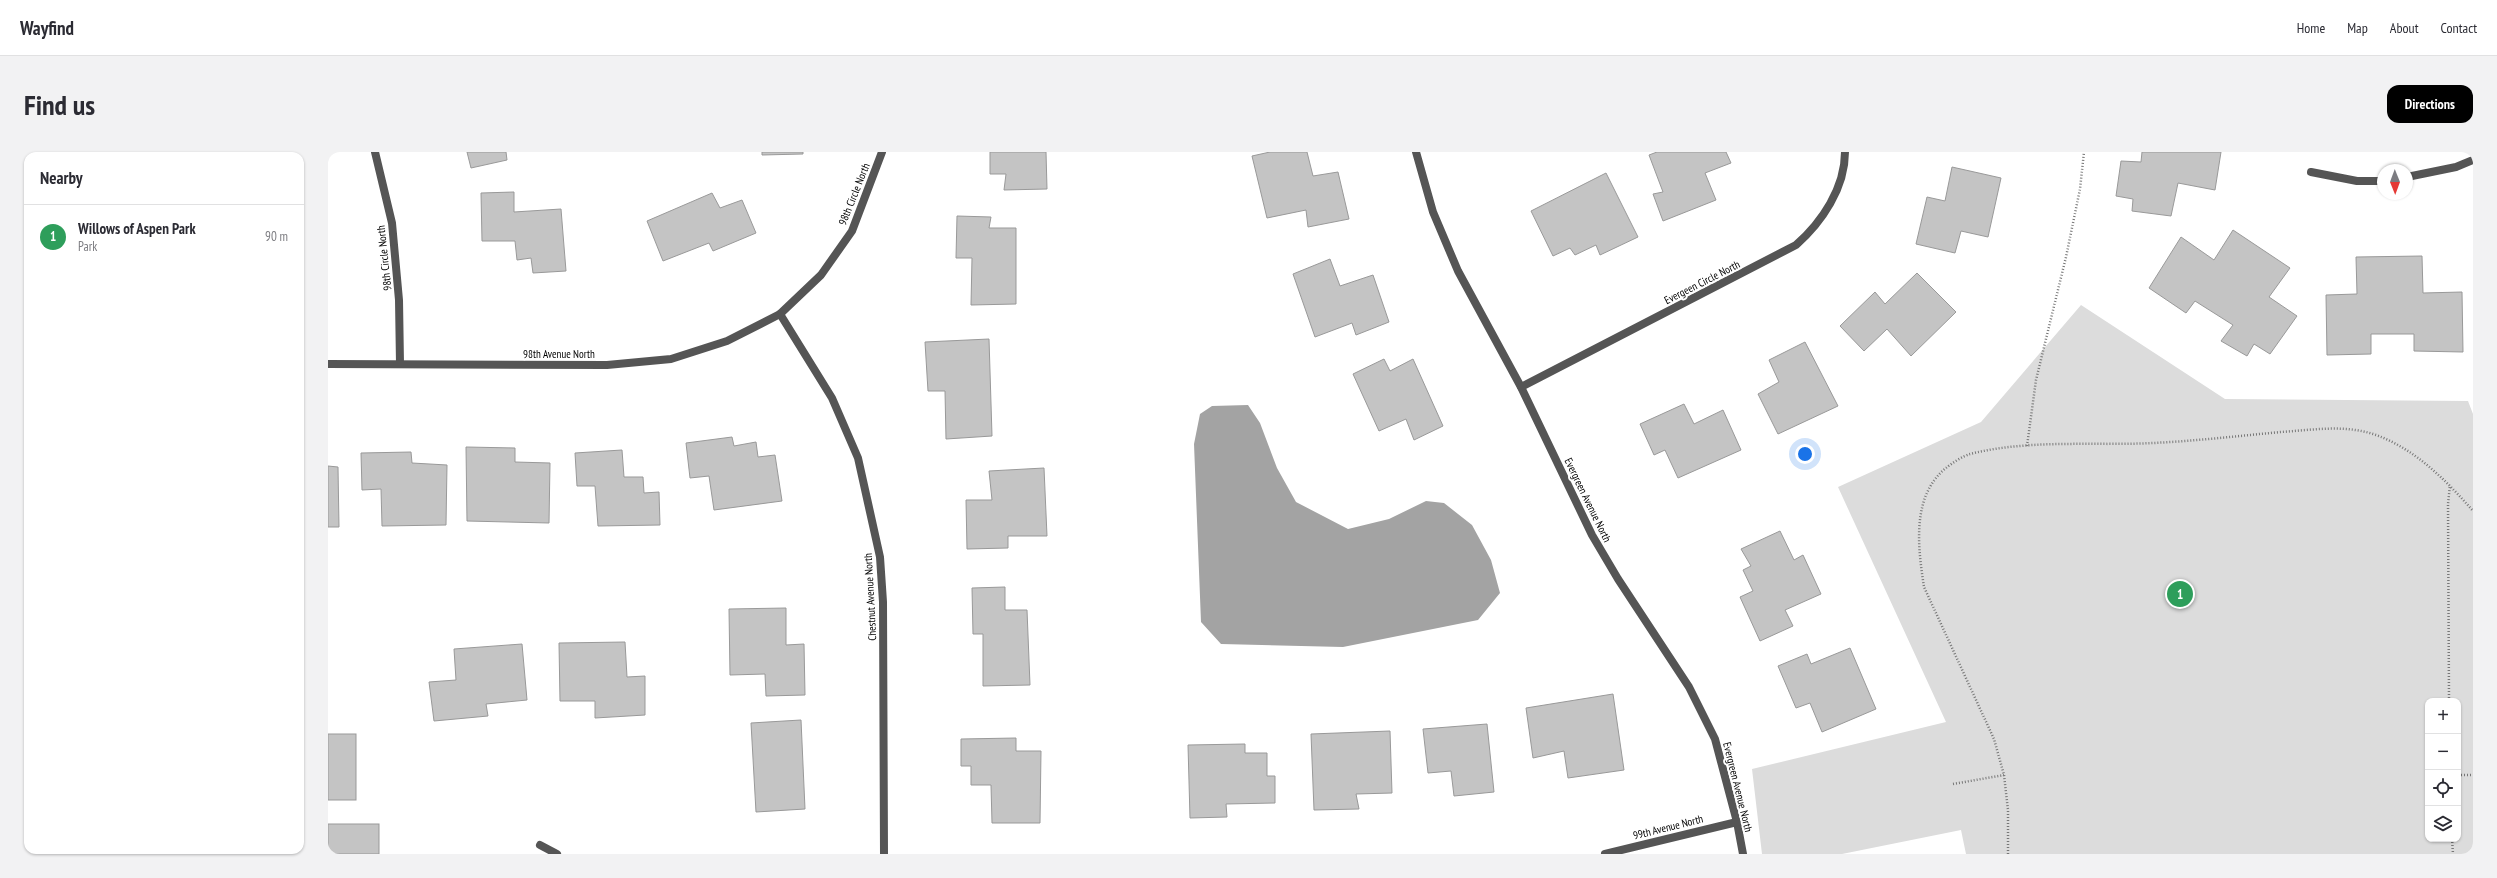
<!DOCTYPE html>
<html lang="en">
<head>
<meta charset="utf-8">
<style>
  :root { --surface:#fff; --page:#f2f2f3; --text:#2b2b33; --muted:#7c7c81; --line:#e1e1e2; --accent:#000 }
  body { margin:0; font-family:"PT Sans Narrow",sans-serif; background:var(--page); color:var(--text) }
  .controls { position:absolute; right:12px; bottom:12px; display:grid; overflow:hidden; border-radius:8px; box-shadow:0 1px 3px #0004 }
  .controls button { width:36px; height:36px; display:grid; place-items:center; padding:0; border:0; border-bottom:1px solid var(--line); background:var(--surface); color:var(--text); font:20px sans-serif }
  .compass { position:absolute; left:2049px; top:12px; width:36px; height:36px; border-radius:50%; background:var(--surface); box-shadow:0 1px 3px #0004; rotate:179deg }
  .you { position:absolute; left:1477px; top:302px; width:14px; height:14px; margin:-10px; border:3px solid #fff; border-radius:50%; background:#1a73e8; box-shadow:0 0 0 6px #1a73e833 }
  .badge { display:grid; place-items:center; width:26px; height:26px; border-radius:50%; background:var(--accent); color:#fff; font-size:13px; font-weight:700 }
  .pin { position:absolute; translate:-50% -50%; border:2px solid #fff; box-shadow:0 1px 4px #0006 }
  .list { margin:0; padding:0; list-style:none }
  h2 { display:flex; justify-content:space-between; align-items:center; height:52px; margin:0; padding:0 16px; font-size:17px }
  h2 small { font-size:13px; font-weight:400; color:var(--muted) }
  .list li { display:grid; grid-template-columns:26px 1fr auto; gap:12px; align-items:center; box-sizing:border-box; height:64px; padding:0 16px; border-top:1px solid var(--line) }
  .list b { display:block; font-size:15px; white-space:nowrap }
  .list p { margin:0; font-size:13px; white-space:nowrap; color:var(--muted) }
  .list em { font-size:13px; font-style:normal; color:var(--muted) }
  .icon { flex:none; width:22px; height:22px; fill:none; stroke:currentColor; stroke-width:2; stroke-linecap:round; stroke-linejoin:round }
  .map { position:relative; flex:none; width:2145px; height:702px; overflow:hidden; border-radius:12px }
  header { display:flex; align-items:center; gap:24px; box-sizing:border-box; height:56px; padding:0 20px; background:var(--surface); border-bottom:1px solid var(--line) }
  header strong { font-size:19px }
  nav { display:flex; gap:22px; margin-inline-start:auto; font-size:14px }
  .intro { display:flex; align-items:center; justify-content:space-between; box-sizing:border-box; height:96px; padding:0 24px }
  h1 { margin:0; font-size:28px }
  .button { padding:10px 18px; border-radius:12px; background:var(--accent); color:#fff; font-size:14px; font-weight:700 }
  main { display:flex; gap:24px; padding:0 24px }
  aside { flex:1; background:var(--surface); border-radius:12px; box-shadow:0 1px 3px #0004 }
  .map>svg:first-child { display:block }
  .green { fill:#dcdcdc; fill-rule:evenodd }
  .water { fill:#a3a3a3 }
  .building { fill:#c4c4c4; stroke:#999 }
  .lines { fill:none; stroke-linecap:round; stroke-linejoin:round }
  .path { stroke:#777; stroke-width:2.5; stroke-dasharray:1 2; stroke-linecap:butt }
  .minor { stroke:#555; stroke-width:8 }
  .labels { text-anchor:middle; stroke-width:4; stroke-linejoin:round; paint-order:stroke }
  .street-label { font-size:11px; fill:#000; stroke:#fff }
</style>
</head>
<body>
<header>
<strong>Wayfind</strong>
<nav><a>Home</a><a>Map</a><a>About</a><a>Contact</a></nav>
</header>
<div class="intro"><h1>Find us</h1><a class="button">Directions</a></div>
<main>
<aside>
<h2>Nearby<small></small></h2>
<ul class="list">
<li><span class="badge" style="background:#2e9e5b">1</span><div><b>Willows of Aspen Park</b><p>Park</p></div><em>90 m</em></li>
</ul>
</aside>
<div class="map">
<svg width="2145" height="702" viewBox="0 0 2145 702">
  <rect width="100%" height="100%" fill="#fff"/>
  <path class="green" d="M1753,153L1897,247L2140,249L2145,262V702H1638L1633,678L1514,702H1434L1424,617L1618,570L1510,335L1653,270ZM2100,549H2130V687H2100Z"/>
  <path class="water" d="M920,253L932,271L949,316L968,350L1020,377L1061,367L1098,349L1116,351L1144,373L1163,408L1172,441L1150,468L1015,495L893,492L873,470L866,292L872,262L884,254Z"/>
  <g class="building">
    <path d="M139,0H178L179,8L143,16Z"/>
    <path d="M434,0H475V2L434,3Z"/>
    <path d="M662,0H718L719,37L676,38L678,22H662Z"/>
    <path d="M942,0H979L985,24L1010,20L1021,67L980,75L978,58L939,66L924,4Z"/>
    <path d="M1329,0H1398L1403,11L1377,21L1388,48L1335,69L1325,42L1335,40L1321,3Z"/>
    <path d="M1814,0H1893L1887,38L1850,31L1843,64L1804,59L1805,47L1788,44L1793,9L1813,10Z"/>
    <path d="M1624,15L1673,26L1660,85L1633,79L1627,101L1588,92L1599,45L1617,49Z"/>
    <path d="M1278,21L1310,85L1272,103L1268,93L1247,103L1242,96L1225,104L1203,59Z"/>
    <path d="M186,40V60L233,57L238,119L205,121L203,106L189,108L187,89H154L153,41Z"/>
    <path d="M384,41L392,56L414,48L428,81L385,99L381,91L335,109L319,69Z"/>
    <path d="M629,64L663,65L661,76H688V152L643,153L644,106H628Z"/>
    <path d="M1905,78L1962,116L1941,145L1969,164L1942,202L1926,192L1919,204L1893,189L1905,173L1867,149L1858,161L1821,136L1853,85L1886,108Z"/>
    <path d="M2094,104L2095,141L2134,140L2135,200L2086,199V182H2043V202L1999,203L1998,143L2029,142L2028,105Z"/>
    <path d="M1002,107L1012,134L1045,123L1061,170L1028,183L1024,171L987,185L965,122Z"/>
    <path d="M1589,121L1628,160L1583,204L1559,177L1536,199L1512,174L1547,140L1557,152Z"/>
    <path d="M661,187L664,284L618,287L617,239H600L597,190Z"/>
    <path d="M1477,190L1510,254L1450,282L1430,242L1451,230L1441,208Z"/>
    <path d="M1056,207L1062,219L1085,207L1115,274L1086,288L1078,267L1051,279L1025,222Z"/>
    <path d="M1356,252L1366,272L1395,258L1413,298L1350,326L1337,298L1326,303L1312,272Z"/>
    <path d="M404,285L406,294L428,290L430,305L447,303L454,349L386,358L381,324L362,326L358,291Z"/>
    <path d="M138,295L187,296V310L222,311L221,371L139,369Z"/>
    <path d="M294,298L296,325H315L316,341L331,340L332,373L270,374L267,334H249L247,301Z"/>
    <path d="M83,300L84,311L119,313L118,373L54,374L53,337L34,338L33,301Z"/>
    <path d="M0,314L10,315L11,375H0Z"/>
    <path d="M716,316L719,384H680V396L639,397L638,348H664L661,319Z"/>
    <path d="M1452,379L1466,408L1475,403L1493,442L1457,458L1465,474L1432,489L1412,445L1425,439L1415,418L1423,414L1413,397Z"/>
    <path d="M677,435V458H699L702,533L655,534V482H645L644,436Z"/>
    <path d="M458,456V493L476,492L477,543L438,544L437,522L402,523L401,457Z"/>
    <path d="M297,490L299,525L317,524V563L267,566V549H232L231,491Z"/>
    <path d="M194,492L199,548L158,552L160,564L106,569L101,530L128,528L126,497Z"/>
    <path d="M1522,496L1548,557L1494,580L1482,551L1468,556L1450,514L1479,502L1483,512Z"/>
    <path d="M1285,542L1296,618L1240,626L1236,599L1205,606L1198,556Z"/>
    <path d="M473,568L477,657L428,660L423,571Z"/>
    <path d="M1159,572L1166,640L1126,644L1123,619L1100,621L1095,577Z"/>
    <path d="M1062,579L1064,641L1028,642L1031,657L986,658L983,582Z"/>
    <rect x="0" y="582" width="28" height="66"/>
    <path d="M688,586V599H713L712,671H664L663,633H643V614H633V587Z"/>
    <path d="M917,592V601H939V624H947V651L898,652L899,665L862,666L860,593Z"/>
    <rect x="0" y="672" width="51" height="30"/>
  </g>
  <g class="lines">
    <g class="path">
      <path d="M1699,294L1708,228L1738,105L1752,37L1756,0"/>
      <path d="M2121,549L2120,352L2122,333"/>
      <path d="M2130,623H2145"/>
      <path d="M1625,632L1676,623"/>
      <path d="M2124,687L2125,702"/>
      <path d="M1680,702V658L1676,623L1666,587L1596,435C1590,396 1583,344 1618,316C1624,311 1635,304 1642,302C1701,287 1765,294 1825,291C1867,289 1910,284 1953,280C1985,278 2017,272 2048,283C2087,297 2118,328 2145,359"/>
    </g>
    <g class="minor">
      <path d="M47,0L64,71L71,148L72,212"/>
      <path d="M1088,0L1105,60L1130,119L1193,235L1264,383L1290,427L1361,535L1387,587L1409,670L1415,702"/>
      <path d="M1983,20L2029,29H2055"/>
      <path d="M2079,25L2128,15L2145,8"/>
      <path d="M452,162L504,246L530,306L552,405L555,450L556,702"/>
      <path d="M0,212L279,213L343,207L399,189L452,162L493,123L524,79L554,0"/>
      <path d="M1193,235L1468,93C1494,70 1517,36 1517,0"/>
      <path d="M212,693L229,702"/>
      <path d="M1277,702L1409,670"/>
    </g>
  </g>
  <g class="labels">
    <g class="street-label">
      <text transform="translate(526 42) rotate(-68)" y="4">98th Circle North</text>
      <text transform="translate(56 106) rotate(-96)" y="4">98th Circle North</text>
      <text transform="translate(1374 130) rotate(-27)" y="4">Evergeen Circle North</text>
      <text x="231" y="206">98th Avenue North</text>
      <text transform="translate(1260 348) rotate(64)" y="4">Evergreen Avenue North</text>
      <text transform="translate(542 445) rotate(-93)" y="4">Chestnut Avenue North</text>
      <text transform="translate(1410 635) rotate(76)" y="4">Evergreen Avenue North</text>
      <text transform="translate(1340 675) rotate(-14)" y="4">99th Avenue North</text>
    </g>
  </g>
</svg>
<div class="controls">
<button>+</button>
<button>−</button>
<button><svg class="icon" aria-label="locate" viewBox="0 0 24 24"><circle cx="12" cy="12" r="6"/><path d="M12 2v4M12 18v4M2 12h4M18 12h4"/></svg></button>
<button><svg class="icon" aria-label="layers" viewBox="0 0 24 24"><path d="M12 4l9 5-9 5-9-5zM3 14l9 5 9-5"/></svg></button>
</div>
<svg class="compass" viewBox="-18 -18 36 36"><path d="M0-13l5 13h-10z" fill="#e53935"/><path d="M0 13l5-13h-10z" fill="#7c7c81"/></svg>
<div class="you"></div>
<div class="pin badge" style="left:1852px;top:442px;background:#2e9e5b">1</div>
</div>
</main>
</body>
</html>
